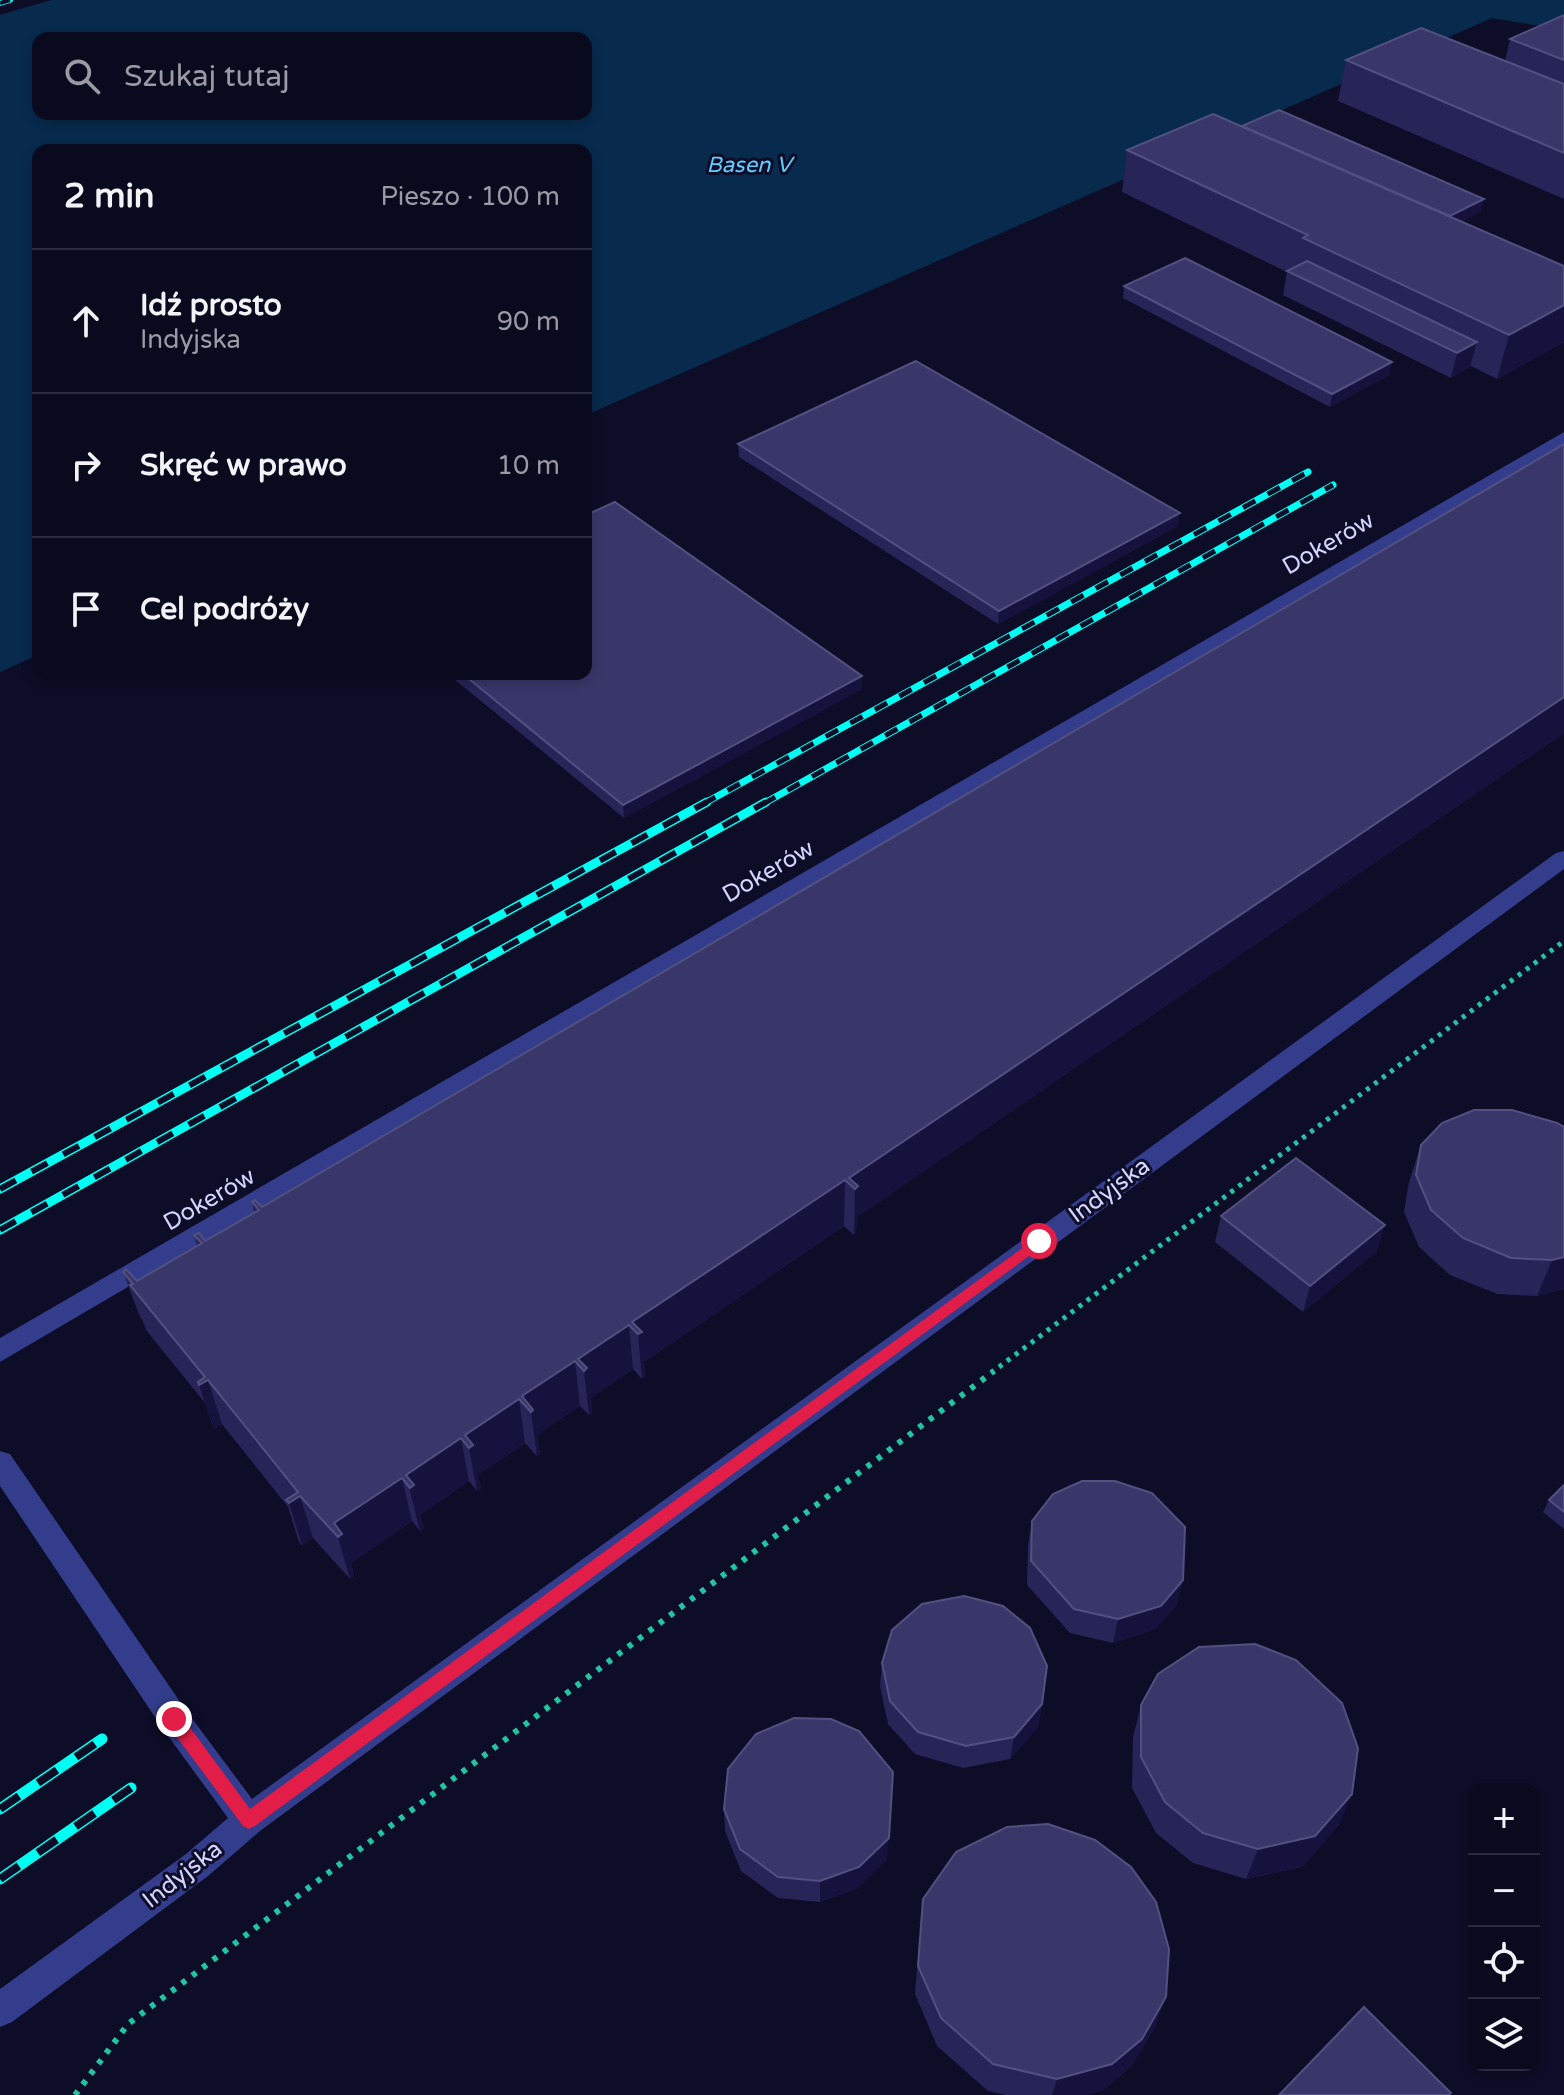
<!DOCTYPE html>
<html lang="pl">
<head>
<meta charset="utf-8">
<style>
  :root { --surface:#0a0a1e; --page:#131327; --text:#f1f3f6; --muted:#999aa4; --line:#2a2b3c }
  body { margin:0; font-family:"Varela Round",sans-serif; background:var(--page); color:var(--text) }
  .controls { position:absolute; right:24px; bottom:24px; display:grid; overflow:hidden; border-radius:16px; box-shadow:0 4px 12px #0003 }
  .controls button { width:72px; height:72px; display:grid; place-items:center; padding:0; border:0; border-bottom:2px solid var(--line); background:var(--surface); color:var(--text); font:40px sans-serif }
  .stop { position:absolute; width:24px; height:24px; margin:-18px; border:6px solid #e11d48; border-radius:50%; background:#fff }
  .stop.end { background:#e11d48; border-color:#fff; box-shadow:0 2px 8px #0008 }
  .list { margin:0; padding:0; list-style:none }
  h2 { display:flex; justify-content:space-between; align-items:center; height:104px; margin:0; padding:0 32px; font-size:34px }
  h2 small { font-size:26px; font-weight:400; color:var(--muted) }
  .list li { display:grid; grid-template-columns:52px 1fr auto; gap:24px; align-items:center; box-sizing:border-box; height:144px; padding:0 32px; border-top:2px solid var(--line) }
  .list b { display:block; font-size:30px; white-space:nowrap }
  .list p { margin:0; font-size:26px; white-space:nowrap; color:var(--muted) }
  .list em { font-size:26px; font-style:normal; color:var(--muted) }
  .icon { flex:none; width:44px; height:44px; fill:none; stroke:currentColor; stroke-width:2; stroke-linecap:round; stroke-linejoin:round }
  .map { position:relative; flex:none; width:1564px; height:2095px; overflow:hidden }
  .search { position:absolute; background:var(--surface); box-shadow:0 4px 12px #0003; left:32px; top:32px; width:560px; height:88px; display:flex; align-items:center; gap:20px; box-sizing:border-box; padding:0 28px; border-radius:16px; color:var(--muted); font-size:30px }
  .panel { position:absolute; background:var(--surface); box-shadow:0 4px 12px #0003; left:32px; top:144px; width:560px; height:536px; border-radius:16px }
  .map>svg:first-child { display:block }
  .water { fill:#072a4d; fill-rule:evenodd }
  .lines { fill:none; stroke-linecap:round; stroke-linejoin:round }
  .path-far1 { stroke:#22c4a3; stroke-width:5; stroke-dasharray:4 6; stroke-linecap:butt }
  .path { stroke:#22c4a3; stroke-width:6; stroke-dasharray:5 8; stroke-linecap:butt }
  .minor { fill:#333d8b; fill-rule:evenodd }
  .rail-far3-casing { stroke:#00fef3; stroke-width:6 }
  .rail-far2-casing { stroke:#00fef3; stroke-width:7 }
  .rail-far1-casing { stroke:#00fef3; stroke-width:9 }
  .rail-casing { stroke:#00fef3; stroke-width:11 }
  .rail-far3 { stroke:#0d0d28; stroke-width:4; stroke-dasharray:11; stroke-linecap:butt }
  .rail-far2 { stroke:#0d0d28; stroke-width:5; stroke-dasharray:14; stroke-linecap:butt }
  .rail-far1 { stroke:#0d0d28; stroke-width:6; stroke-dasharray:18; stroke-linecap:butt }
  .rail { stroke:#0d0d28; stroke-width:8; stroke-dasharray:23; stroke-linecap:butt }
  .wall { fill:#272458 }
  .shaded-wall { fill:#15133d }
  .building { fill:#39376a; stroke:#525081; stroke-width:2 }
  .route { fill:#e11d48 }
  .labels { text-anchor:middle; stroke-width:6; stroke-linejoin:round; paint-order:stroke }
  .far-water-label { font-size:22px; font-style:italic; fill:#61cdff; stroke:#0d0d28 }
  .street-label { font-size:24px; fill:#d3d5ff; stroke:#0d0d28 }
</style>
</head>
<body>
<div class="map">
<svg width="1564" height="2095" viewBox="0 0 1564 2095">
  <rect width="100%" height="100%" fill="#0d0d28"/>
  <path class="water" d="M51,0H1564V30L1492,18L586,415V150H38V655L0,672V15ZM38,38H586V114H38Z"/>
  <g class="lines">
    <path class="path-far1" d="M991,1373L1564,941"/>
    <path class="path" d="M75,2095L128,2024L994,1371"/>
    <g class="minor">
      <path d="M1564,432V444L0,1362V1338Z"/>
      <path d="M1564,851V869L260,1831L208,1876L12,2022L0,2027V1989L186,1854L228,1818L163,1729L0,1486V1451L10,1454L185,1709L252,1799L1556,853Z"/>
    </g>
    <g class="rail-far3-casing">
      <path id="rail-far3" d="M0,3L10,0"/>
    </g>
    <g class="rail-far2-casing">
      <g id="rail-far2">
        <path d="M703,804L1308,472"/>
        <path d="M763,804L1333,485"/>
      </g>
    </g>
    <g class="rail-far1-casing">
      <g id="rail-far1">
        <path d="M0,1189L707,802"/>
        <path d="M0,1230L766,802"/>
      </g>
    </g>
    <g class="rail-casing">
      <g id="rail">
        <path d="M0,1809L102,1739"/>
        <path d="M0,1879L131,1788"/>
      </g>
    </g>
    <use href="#rail-far3" class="rail-far3"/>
    <use href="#rail-far2" class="rail-far2"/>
    <use href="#rail-far1" class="rail-far1"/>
    <use href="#rail" class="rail"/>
  </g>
  <g class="wall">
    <path d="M1564,15V199L1338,101L1346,60L1505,61L1510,39Z"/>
    <path d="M1242,126L1481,211L1462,221L1564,266V342L1497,379L1471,366L1451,378L1283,295L1287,272L1122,192L1127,150Z"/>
    <path d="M1124,286L1389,375L1330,407L1123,298Z"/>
    <path d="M738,444L1178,526L998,624L739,457Z"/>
    <path d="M1564,444V733L857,1217L856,1232L854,1235L844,1226L644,1362L645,1376L642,1379L633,1369L591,1398L592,1413L589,1415L580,1406L537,1435L540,1454L537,1456L525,1443L478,1475L481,1489L477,1491L469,1481L420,1515L424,1528L420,1531L412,1521L351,1563L354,1576L350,1579L313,1538L302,1545L299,1542L288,1507L222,1424L214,1429L205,1403L146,1330L143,1321L140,1317L123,1272L137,1281L197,1246L194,1235L205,1241L254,1212L252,1202L262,1207Z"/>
    <path d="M448,674H586L862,676V689L624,818Z"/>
    <path d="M1564,1127V1289L1537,1296L1497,1294L1450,1275L1419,1247L1404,1212L1409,1182L1421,1145Z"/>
    <path d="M1221,1216L1377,1251L1303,1312L1215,1242Z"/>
    <path d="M1564,1485V1529L1543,1512L1549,1500Z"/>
    <path d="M1032,1521L1183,1580L1177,1604L1155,1629L1113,1643L1070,1633L1027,1585L1028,1545Z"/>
    <path d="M882,1663L1042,1704L1038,1727L1010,1759L963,1768L915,1754L888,1724L880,1686Z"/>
    <path d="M1141,1705L1339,1825L1302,1867L1246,1879L1193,1863L1156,1833L1132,1788L1133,1737Z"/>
    <path d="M724,1809L887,1859L858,1888L820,1902L778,1898L741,1871L725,1831Z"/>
    <path d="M923,1899L1156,2025L1132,2066L1103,2090L1087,2095H1006L988,2091L937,2046L915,1994Z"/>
  </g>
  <g class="shaded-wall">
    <path d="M1484,199L1481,211L1431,237L1434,224Z"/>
    <path d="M1564,305V342L1497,379L1509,335Z"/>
    <path d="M1477,342L1470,367L1451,378L1457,353Z"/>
    <path d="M1392,362L1389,375L1330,407L1332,394Z"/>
    <path d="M1180,513L1178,526L998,624L999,611Z"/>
    <path d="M862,676V689L624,818L623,805Z"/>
    <path d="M1564,697V733L857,1217L856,1232L854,1235L855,1189L849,1178Z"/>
    <path d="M845,1180L844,1226L644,1362L645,1376L642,1379L638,1334L632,1322Z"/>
    <path d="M1385,1225L1377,1251L1303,1312L1310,1286Z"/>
    <path d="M1564,1257V1289L1537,1296L1552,1260Z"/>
    <path d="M629,1325L633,1369L591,1398L592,1413L589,1415L584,1371L578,1359Z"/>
    <path d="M575,1361L580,1406L537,1435L540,1454L537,1456L531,1412L522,1396Z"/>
    <path d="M208,1380L222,1424L214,1429L199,1385Z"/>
    <path d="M519,1399L525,1443L478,1475L481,1489L477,1491L469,1448L465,1435Z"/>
    <path d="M461,1438L469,1481L420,1515L424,1528L420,1531L406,1475Z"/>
    <path d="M402,1478L412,1521L351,1563L354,1576L350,1579L334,1523Z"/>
    <path d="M300,1496L313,1538L302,1545L289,1503Z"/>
    <path d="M1183,1580L1177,1604L1155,1629L1113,1643L1118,1619Z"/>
    <path d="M1042,1704L1038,1727L1010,1759L1014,1737Z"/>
    <path d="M1352,1794L1339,1825L1302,1867L1246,1879L1258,1849Z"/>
    <path d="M889,1838L887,1859L858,1888L820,1902V1881Z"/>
    <path d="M1166,1997L1156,2025L1132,2066L1103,2090L1087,2095H1052L1057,2079Z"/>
  </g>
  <g class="building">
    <path d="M1564,15V60L1510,39Z"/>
    <path d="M1421,28L1564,84V153L1346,60Z"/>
    <path d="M1279,110L1484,199L1450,216L1242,126Z"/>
    <path d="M1213,114L1564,266V305L1509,335L1303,238L1308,235L1127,150Z"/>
    <path d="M1185,258L1392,362L1332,394L1124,286Z"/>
    <path d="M1307,261L1477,342L1457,353L1287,271Z"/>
    <path d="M916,361L1180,513L999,611L738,444Z"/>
    <path d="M1564,444V697L849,1178L858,1186L855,1189L845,1180L632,1322L642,1332L638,1334L629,1325L578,1359L587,1368L584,1371L575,1361L522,1396L533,1410L531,1412L519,1399L465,1435L473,1445L469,1448L461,1438L406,1475L414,1485L410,1488L402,1478L334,1523L342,1534L338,1537L300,1496L289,1503L286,1500L298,1492L208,1380L199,1385L198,1382L205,1377L130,1285L133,1284L123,1272L126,1269L137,1281L202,1243L194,1235L199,1233L205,1241L259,1210L252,1202L255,1200L262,1207Z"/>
    <path d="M615,502L862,676L623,805L463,674H586V515Z"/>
    <path d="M1474,1110H1512L1557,1123L1564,1127V1257L1552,1260L1511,1258L1463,1238L1431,1210L1416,1175L1421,1145L1442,1123Z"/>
    <path d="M1296,1158L1385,1225L1310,1286L1221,1216Z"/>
    <path d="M1082,1481H1115L1152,1493L1185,1527L1183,1580L1161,1606L1118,1619L1074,1609L1031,1561L1032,1521L1053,1494Z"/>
    <path d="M1564,1485V1512L1549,1500Z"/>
    <path d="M964,1596L1003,1606L1030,1628L1047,1666L1042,1704L1014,1737L966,1746L918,1732L890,1701L882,1663L892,1630L922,1604Z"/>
    <path d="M1255,1644L1296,1660L1342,1703L1358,1748L1352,1794L1315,1836L1258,1849L1203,1833L1165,1802L1141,1757V1705L1158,1674L1199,1647Z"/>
    <path d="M794,1718L831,1719L859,1731L893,1772L889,1838L859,1867L820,1881L778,1877L740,1849L724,1809L728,1769L756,1734Z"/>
    <path d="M1048,1824L1095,1840L1131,1867L1156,1902L1169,1949L1166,1997L1142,2039L1112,2064L1057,2079L993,2064L941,2018L918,1966L923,1899L956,1852L1007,1827Z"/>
    <path d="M1364,2007L1451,2093L1449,2095H1279Z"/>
  </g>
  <path class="route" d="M1039,1236L1044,1237V1245L255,1826L249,1829L243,1826L168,1725L166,1719L168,1714H180L250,1809Z"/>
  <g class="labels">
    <g class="far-water-label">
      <text x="749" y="172">Basen V</text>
    </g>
    <g class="street-label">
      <text transform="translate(1328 543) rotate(-30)" y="8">Dokerów</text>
      <text transform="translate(768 871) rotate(-30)" y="8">Dokerów</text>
      <text transform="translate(1109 1190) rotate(-36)" y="8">Indyjska</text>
      <text transform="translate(209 1199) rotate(-30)" y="8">Dokerów</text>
      <text transform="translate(182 1874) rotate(-38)" y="8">Indyjska</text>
    </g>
  </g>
</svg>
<div class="controls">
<button>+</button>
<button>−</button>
<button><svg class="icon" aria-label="locate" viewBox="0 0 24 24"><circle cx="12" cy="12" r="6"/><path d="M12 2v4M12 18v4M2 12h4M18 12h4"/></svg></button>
<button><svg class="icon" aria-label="layers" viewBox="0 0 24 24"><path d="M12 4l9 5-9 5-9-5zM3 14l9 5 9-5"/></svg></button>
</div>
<div class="stop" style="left:1039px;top:1241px"></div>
<div class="stop end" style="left:174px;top:1719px"></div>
<div class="search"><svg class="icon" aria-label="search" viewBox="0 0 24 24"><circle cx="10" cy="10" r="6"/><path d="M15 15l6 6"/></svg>Szukaj tutaj</div>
<section class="panel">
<h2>2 min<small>Pieszo · 100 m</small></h2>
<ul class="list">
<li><svg class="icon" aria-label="ahead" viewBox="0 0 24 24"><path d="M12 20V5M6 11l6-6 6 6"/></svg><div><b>Idź prosto</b><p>Indyjska</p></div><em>90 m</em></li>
<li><svg class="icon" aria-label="right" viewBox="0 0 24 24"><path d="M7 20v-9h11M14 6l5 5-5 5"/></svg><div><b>Skręć w prawo</b></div><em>10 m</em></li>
<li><svg class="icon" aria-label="arrive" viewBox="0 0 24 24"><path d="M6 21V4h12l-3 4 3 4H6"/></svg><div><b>Cel podróży</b></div></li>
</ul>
</section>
</div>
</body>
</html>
